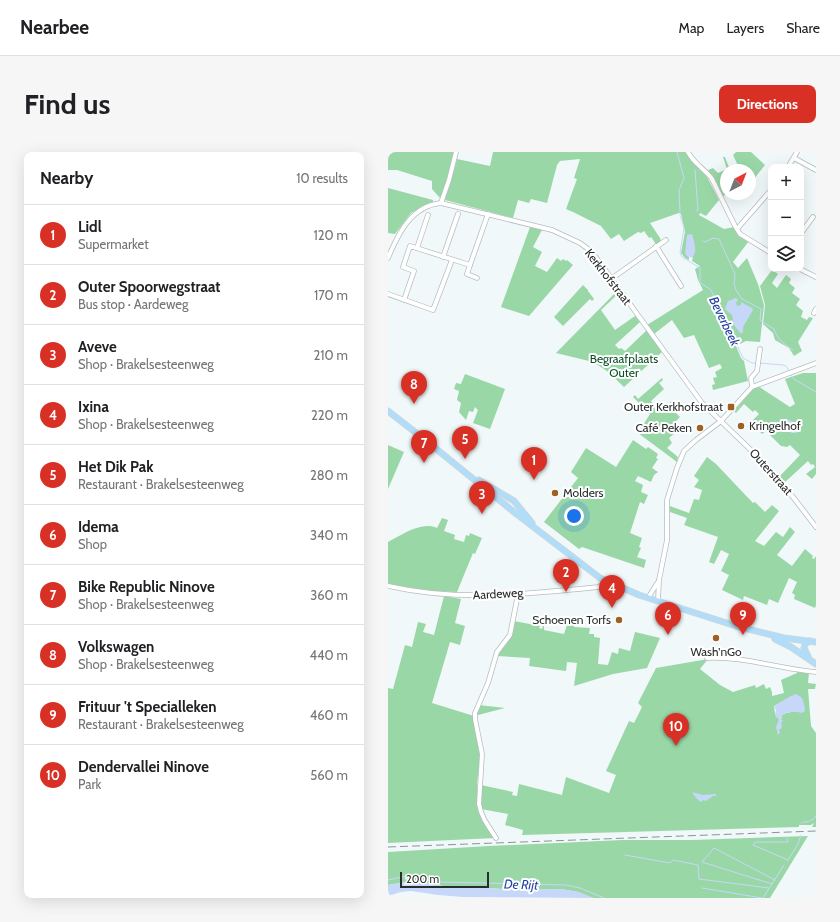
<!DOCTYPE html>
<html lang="en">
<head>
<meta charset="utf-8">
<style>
  :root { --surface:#fff; --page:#f6f6f6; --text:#202124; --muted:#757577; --line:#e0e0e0; --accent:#d93025 }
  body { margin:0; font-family:Cabin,sans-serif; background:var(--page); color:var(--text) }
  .controls { position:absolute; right:12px; top:12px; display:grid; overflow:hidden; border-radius:8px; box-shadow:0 4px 16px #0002 }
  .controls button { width:36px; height:36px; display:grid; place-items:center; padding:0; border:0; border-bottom:1px solid var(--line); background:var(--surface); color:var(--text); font:20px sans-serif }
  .compass { position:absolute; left:332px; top:12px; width:36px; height:36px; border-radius:50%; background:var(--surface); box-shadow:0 4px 16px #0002; rotate:42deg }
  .scale { position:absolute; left:12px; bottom:10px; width:89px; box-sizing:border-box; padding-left:4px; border:2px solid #2a2d2d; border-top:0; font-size:11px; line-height:14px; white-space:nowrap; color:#2a2d2d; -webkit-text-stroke:3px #fff; paint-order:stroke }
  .you { position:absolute; left:186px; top:364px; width:14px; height:14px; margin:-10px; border:3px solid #fff; border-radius:50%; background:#1a73e8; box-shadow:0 0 0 6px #1a73e833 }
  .badge { display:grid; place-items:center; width:26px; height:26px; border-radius:50%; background:var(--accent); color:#fff; font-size:13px; font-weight:700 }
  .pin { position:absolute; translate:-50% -33px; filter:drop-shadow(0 1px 2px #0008) }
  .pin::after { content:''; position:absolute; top:21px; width:14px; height:12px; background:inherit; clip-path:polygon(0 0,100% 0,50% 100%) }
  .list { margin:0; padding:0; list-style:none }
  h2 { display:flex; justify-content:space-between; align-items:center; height:52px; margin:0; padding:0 16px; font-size:17px }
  h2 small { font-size:13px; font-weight:400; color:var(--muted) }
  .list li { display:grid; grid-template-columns:26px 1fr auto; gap:12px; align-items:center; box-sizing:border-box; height:60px; padding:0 16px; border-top:1px solid var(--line) }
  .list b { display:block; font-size:15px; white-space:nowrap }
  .list p { margin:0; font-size:13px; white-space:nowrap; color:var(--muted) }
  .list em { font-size:13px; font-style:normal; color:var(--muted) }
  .icon { flex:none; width:22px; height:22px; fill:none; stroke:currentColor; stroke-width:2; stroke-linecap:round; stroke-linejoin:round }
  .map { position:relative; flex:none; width:428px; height:746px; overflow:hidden; border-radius:8px }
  header { display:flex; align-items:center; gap:24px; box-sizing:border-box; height:56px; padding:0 20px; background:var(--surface); border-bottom:1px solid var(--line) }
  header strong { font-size:19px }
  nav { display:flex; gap:22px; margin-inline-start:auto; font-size:14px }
  .intro { display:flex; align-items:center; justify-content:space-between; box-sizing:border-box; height:96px; padding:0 24px }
  h1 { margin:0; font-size:28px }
  .button { padding:10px 18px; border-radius:8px; background:var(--accent); color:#fff; font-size:14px; font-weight:700 }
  main { display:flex; gap:24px; padding:0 24px }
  aside { flex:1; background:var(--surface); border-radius:8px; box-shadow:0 4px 16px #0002 }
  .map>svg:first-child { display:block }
  .green { fill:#9ad7a7; fill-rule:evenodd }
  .water { fill:#c7d7fa }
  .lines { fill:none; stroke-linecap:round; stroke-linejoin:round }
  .stream { stroke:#c7d7fa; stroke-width:1 }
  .minor-casing { stroke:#b5bdbe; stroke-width:5.5 }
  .major-casing { stroke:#d4d5d5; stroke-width:7 }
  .minor { stroke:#fff; stroke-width:4 }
  .major { stroke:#b1ddf9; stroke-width:5.5 }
  .rail { stroke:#8e9394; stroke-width:1; stroke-dasharray:8 4; stroke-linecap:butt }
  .poi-dot { fill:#9c6222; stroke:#fff; stroke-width:1.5 }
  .labels { text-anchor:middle; stroke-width:4; stroke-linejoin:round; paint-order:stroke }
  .street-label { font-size:12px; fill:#2a2d2d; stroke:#fff }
  .park-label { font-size:12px; fill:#0c5026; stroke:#fff }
  .poi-label { font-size:12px; fill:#2a2d2d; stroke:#fff; text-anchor:end }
  .water-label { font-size:13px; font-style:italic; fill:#2643a4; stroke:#fff }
</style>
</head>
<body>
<header>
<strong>Nearbee</strong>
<nav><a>Map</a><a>Layers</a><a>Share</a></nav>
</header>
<div class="intro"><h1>Find us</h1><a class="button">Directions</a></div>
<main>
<aside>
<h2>Nearby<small>10 results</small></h2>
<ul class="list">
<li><span class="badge">1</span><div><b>Lidl</b><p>Supermarket</p></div><em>120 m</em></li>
<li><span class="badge">2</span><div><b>Outer Spoorwegstraat</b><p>Bus stop · Aardeweg</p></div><em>170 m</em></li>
<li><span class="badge">3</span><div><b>Aveve</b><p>Shop · Brakelsesteenweg</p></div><em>210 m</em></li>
<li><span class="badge">4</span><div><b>Ixina</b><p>Shop · Brakelsesteenweg</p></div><em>220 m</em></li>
<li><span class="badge">5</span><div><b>Het Dik Pak</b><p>Restaurant · Brakelsesteenweg</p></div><em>280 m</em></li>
<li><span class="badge">6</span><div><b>Idema</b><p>Shop</p></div><em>340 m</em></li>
<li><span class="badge">7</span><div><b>Bike Republic Ninove</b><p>Shop · Brakelsesteenweg</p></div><em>360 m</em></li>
<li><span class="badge">8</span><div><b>Volkswagen</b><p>Shop · Brakelsesteenweg</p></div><em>440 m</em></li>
<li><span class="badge">9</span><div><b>Frituur 't Specialleken</b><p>Restaurant · Brakelsesteenweg</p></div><em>460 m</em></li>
<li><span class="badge">10</span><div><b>Dendervallei Ninove</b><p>Park</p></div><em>560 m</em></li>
</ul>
</aside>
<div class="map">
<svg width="428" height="746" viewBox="0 0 428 746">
  <rect width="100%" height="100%" fill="#f0f8fa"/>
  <g class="green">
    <path d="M0,0H67C64,15 60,33 52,46L44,37V29L9,18H0Z"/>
    <path d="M105,0H297L303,9L319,25L331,48L318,64L312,61L311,63L336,77L346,75L361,89L345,110L350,116L359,106L370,132L376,153L372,190L358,189L348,194L353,206L356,209L360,229L325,238L324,233L327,232L325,226L329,225L327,220L334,216L332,212L321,216L306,183L296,186L284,168L266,182L259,173L315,138L310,128L307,117L312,114L304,109L305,105L297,102L301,105V108L297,106L293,101L297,80L293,62L291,61L262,71L272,86L273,89L268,92L263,85L261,86L256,79L253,81L250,80L236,89L231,82L223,87L213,74L185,60L178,57L189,27L186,26L192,7L172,9L169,13L159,51L143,47L141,51L130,48L125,66L57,48L58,42L65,22L69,7L102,14Z"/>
    <path d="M348,0H363L377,13L362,32V18H352L345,3Z"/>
    <path d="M335,5H337L342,18H338V42H340L335,44L325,24L320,18L325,16L330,21L339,17Z"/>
    <path d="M0,36L45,48V50L23,61L7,82L0,81Z"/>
    <path d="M142,75L154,78L145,95L154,100L147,114L159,120L169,106L173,109L175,107L178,109L179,108L185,113L141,164L113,155Z"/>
    <path d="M384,118L390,122L384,131L389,136L398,123L403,127L401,131L407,136L404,141L412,147L408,153L415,159L413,165L419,168L421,165L425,166L410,190L414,199L406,204L401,196L387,188L385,181L375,172L377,153L372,134Z"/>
    <path d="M195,133L200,138V139L206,147L204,149L202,147L175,174L166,165Z"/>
    <path d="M229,139L231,141L213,158L227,178L247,164L252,170L227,193L231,197L233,196L237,199L259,178L274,200L236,235L219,219L205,210L168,201Z"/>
    <path d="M415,221H428V322L424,327L418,322L427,315L425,312L423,313L420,309L396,331L391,325L412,303L402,293L399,295L393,294L378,279L374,282L363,270L371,262L367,258L365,260L356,252L348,261L346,259L364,238L370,234L402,255L407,252L397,227Z"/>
    <path d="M77,222L117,237L102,277L85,271L90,258L87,255L85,260L81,259L78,268L71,260L73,251L69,248L71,239L66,237L68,231L73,232Z"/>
    <path d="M274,226L275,228L271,231L276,237L263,249L268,255L273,251L277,255L285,248L289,252L282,258L285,261L287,260L292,265L283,274L288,280L281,286L284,291L279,296L290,305L289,310L250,281L262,262L245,245L247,243L250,247Z"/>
    <path d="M245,288L258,297L260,295L270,302L268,306L270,307L264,316L270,320L266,323L263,330L250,324L247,329L255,333L253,340L260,343L256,352L252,350L242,381L254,386L251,395L253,396L249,405L258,408L256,416L194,395L191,397L156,370L190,326L183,320L198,296L228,315Z"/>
    <path d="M0,293L16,300L0,337Z"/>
    <path d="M319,305L328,312L365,351L367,350L377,360L384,353L391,359L367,389L376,394L388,380L395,385L402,375L407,380L389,403L404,414L417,397L425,404L424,406L426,407L428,404V453L427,456L406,447L407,443L404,441L409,430L401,426L390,451L381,447L379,453L356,444L355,448L334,438L341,423L333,419L341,402L333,398L326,412L321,410L330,385L296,373L299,366L282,360V354L301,361L306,347L311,348L314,338L306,335L311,328L306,324Z"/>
    <path d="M54,366L60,368L56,379L67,383L66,387L76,390L78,383L81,384L82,381L94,386L87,402L85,401L69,440L44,439L0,432V390C14,383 33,369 49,376Z"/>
    <path d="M56,444L73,447L67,471L77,474L72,493L62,490L44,551L86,564L93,602L89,631L90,656L93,664L107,686L0,691V536L5,537L17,493L24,495L30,470L38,472L35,480L46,483Z"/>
    <path d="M126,469L152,474L151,476L154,477L155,474H156V478L176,482L179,473L183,474L184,471L186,472V475L202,476L201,482H206V485L212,486L210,512L220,513L224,500L230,502L231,496L242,499L247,480L272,486L259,516L225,522L186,534L189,511L179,510L178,519L141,514L142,506L109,504L122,487Z"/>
    <path d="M320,507L312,517L332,533L345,540L367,533L368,536L376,532L378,537L382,535L384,540V544L396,541L393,528L409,521V520L421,521L420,531L428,532L427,537H420L423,574L428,581V675H424L426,671L423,673H411V675L134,683L135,678L117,673L120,662L93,657V633L125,640L124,643L129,644L131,632L174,643L178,625L221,641L228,623L218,619L241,569L246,571L254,555L250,551L268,516ZM404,544L408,559L398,561L394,563L391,577V567L387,561L386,554Z"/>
    <path d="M91,553L117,556L90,563L89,562Z"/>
    <path d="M420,684L382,746H205L190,740L173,737H116L55,734L30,730H18L0,733V700L101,694L234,688H304Z"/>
  </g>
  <g class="water">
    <path d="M304,82C306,90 310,99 304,106L299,104L297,101L299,83Z"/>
    <path d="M348,146L350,148L348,151L349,154L353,153V150L364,156L365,158L355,175V180L353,182L346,173L344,163L337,157L340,149Z"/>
    <path d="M398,267C404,269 409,271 411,278L408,281H403L401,275L396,272L395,270Z"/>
    <path d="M407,542C416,544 416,551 417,559L414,561C407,559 400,559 394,563L393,567L395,569L393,571L394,574L393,577H391L392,581L390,583L388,575L391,567L387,564L388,558L386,554L403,544H404Z"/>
    <path d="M304,640L315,643L328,642V644H325L318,649L315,648L313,650L308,646Z"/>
    <path d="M18,730H30L55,734L116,737H173L190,740L205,746L75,745L50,743L23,739L13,740L0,744V733Z"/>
  </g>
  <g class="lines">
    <g class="stream">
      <path d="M289,0L296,26L291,38L292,60"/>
      <path d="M307,18L310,58L308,59"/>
      <path d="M292,63L296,76L292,101L294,105L312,116V131L322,137L324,140L355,206L364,211H368"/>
      <path d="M315,89L317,90L325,86L331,87L347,122L346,131L348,138L354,147L373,157L372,169H374"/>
      <path d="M375,170L386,177C389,187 396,192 405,198"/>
      <path d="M371,211L395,213L398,214L402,220"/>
      <path d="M403,223L406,227L428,240"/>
      <path d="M413,671L415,670C421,670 424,669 428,664"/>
      <path d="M399,686L400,690H367L365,693L400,708"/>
      <path d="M237,703L282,711L285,708L310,713L311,727L381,736"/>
      <path d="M400,708L410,692L413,683"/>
      <path d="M0,728L19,724L53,730L178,733L192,736L216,746"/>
      <path d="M384,732L314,710L326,696L387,728"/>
      <path d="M314,736L374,746"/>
      <path d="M375,746L396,713"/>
    </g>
    <g class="minor-casing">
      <g id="minor">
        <path d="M300,0C305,11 317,17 324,27L347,74L352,82L383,101"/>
        <path d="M406,6L428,18"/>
        <path d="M400,15L409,0"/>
        <path d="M53,51L61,28L68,0"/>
        <path d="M349,77L383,38"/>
        <path d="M413,81L425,65"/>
        <path d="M268,94L293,134"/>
        <path d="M29,96L40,63"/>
        <path d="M55,105L70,62"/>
        <path d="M0,106C10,82 23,54 53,51L164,78L192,91L204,100L314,251L367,302L405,345L428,375"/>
        <path d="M82,113L100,62"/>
        <path d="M412,117L428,125"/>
        <path d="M223,127L278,88"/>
        <path d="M0,142L45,158L64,108"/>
        <path d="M16,148L26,119L15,115L22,94L82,113L79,122L89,126"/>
        <path d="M426,161L428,157"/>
        <path d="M364,235L363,226L369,219L372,197"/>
        <path d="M0,434C70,450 141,442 211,435L218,429"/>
        <path d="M260,446L270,430"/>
        <path d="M270,448L271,428L279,388V348L289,316L296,299L308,288L333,269L364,235L428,211"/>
        <path d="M319,506C356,504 391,517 428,520"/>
        <path d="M108,686C101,675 93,665 91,652L94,602L87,567V561L100,531L109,500L122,483L130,442"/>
      </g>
    </g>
    <g class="major-casing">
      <g id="major">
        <path d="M0,259L36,287L126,360L212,426L251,443L348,474L396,486L428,490"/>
        <path d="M91,328L126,349L144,371"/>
        <path d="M387,487L403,495L428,512"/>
        <path d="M420,504L416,496L417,492L422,489"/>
      </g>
    </g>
    <use href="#minor" class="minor"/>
    <use href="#major" class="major"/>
    <path class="rail" d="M0,695L428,679"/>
  </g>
  <g class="poi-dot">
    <rect x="339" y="251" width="8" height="8" rx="2"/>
    <circle cx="353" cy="274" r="4"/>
    <circle cx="312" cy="276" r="4"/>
    <circle cx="167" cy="341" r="4"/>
    <circle cx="231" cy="468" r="4"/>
    <circle cx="328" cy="486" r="4"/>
  </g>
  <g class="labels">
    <g class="street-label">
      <text transform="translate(220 125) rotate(52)" y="4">Kerkhofstraat</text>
      <text transform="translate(383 320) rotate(48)" y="4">Outerstraat</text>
      <text transform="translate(110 442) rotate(-3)" y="4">Aardeweg</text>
    </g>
    <g class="park-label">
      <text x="236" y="211">Begraafplaats<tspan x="236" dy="14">Outer</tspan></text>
    </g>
    <g class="poi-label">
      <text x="335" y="259">Outer Kerkhofstraat</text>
      <text x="361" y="278" text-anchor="start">Kringelhof</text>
      <text x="304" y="280">Café Peken</text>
      <text x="175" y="345" text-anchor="start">Molders</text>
      <text x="223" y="472">Schoenen Torfs</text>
      <text x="328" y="504" text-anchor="middle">Wash'nGo</text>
    </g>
    <g class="water-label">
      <text transform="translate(337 169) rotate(64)" y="5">Beverbeek</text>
      <text transform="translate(133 732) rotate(2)" y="5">De Rijt</text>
    </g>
  </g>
</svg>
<div class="controls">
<button>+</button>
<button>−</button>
<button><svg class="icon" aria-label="layers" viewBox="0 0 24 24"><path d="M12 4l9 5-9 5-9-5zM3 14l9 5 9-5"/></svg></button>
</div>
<svg class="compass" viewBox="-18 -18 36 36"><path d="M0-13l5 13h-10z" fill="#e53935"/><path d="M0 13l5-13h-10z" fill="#757577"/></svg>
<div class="scale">200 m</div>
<div class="you"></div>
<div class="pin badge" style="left:146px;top:328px">1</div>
<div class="pin badge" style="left:178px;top:440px">2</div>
<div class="pin badge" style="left:94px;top:362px">3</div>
<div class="pin badge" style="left:224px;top:456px">4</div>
<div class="pin badge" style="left:77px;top:307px">5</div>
<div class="pin badge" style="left:280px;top:483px">6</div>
<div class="pin badge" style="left:36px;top:311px">7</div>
<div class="pin badge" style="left:26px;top:252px">8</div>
<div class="pin badge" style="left:355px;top:483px">9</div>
<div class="pin badge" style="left:288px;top:594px">10</div>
</div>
</main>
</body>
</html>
